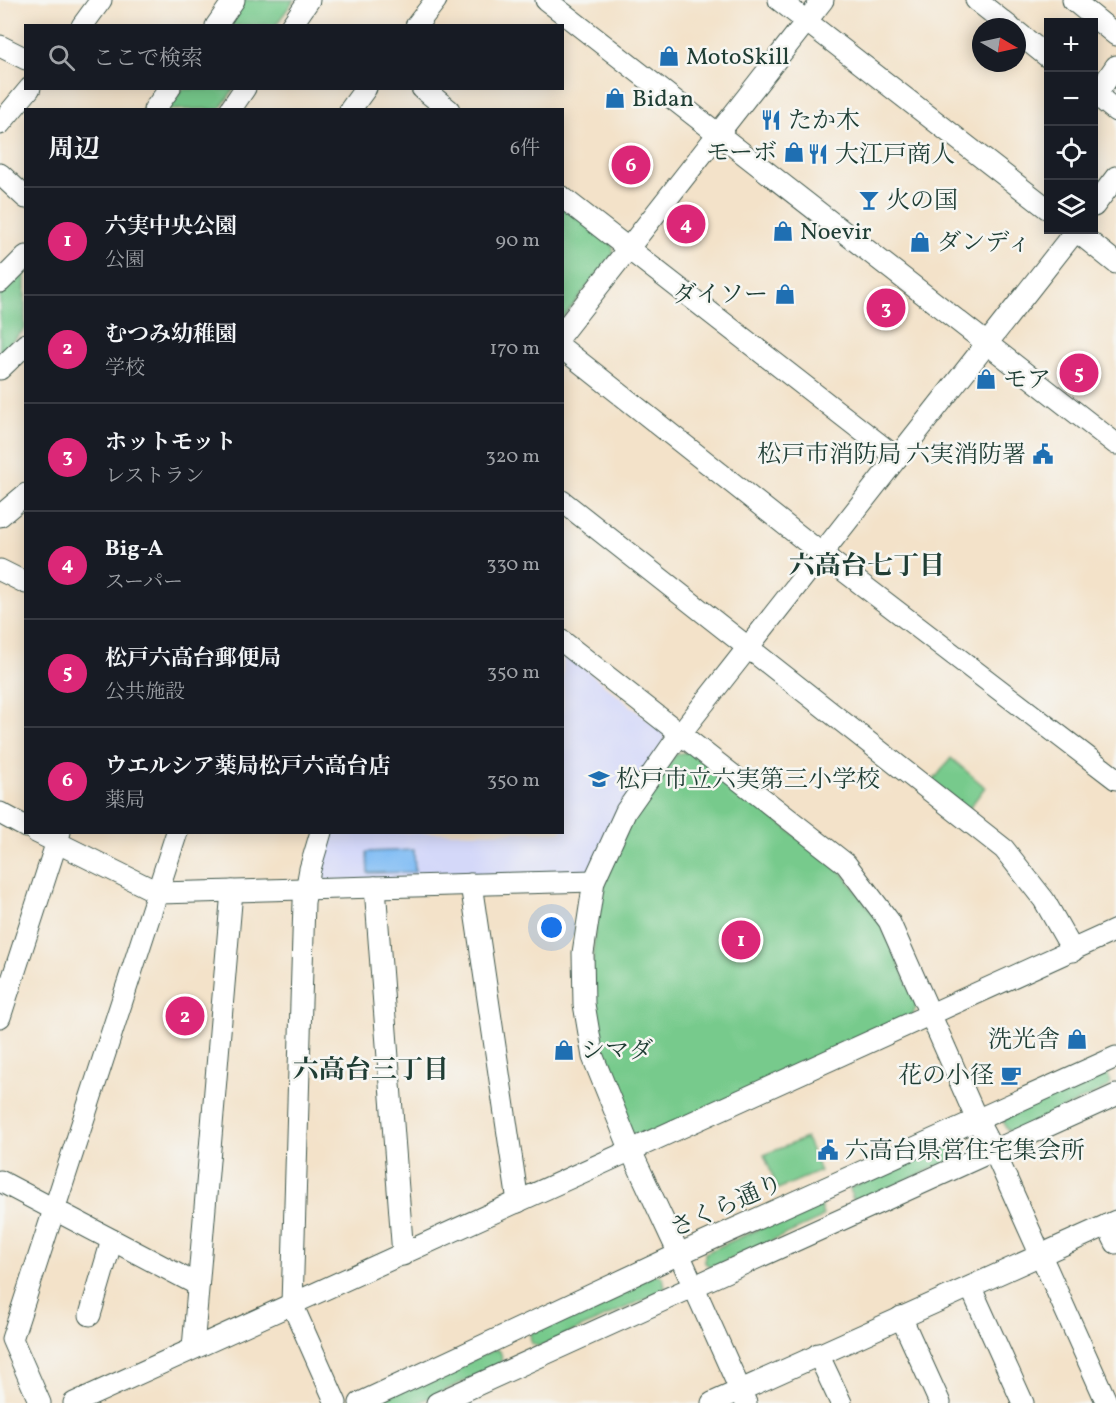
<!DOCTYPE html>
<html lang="ja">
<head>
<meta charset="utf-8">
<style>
  :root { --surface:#171b24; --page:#20242c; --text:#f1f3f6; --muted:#9ea1a6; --line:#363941; --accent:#db2777 }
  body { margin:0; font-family:Vollkorn,"Noto Serif JP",serif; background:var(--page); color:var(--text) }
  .controls { position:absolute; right:18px; top:18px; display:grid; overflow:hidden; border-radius:0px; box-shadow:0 3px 15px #0003 }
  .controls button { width:54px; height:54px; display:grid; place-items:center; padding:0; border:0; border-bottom:2px solid var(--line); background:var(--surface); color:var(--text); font:30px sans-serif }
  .compass { position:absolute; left:972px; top:18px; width:54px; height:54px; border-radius:50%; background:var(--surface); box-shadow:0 3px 15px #0003; rotate:99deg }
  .you { position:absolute; left:552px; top:928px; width:21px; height:21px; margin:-15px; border:4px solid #fff; border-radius:50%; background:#1a73e8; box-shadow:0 0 0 9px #1a73e833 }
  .badge { display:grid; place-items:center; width:39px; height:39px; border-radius:50%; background:var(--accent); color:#fff; font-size:20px; font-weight:700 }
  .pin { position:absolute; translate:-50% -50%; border:3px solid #fff; box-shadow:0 2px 6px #0006 }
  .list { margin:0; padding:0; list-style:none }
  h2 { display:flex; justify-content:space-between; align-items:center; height:78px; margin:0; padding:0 24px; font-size:26px }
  h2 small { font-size:20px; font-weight:400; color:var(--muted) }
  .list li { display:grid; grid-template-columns:39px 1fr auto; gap:18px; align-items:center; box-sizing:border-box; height:108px; padding:0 24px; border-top:2px solid var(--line) }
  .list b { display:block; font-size:22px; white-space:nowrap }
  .list p { margin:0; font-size:20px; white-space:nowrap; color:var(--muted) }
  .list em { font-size:20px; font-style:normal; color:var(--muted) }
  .icon { flex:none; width:33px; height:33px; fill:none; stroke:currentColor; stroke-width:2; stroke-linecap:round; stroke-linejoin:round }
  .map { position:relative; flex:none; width:1116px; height:1403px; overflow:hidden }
  .search { position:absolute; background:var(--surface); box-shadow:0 3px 15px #0003; left:24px; top:24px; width:540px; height:66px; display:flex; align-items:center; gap:15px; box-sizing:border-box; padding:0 21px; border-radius:0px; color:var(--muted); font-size:22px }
  .panel { position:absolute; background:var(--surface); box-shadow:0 3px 15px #0003; left:24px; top:108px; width:540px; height:726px; border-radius:0px }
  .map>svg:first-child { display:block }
  .built { fill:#d4d8f9 }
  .green { fill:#77ca8c; stroke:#4b8460; stroke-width:1.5 }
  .water { fill:#82bdf4; stroke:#507d94; stroke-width:1.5 }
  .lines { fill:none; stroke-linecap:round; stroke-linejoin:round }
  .minor-casing { stroke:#3f564a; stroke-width:23 }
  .minor { stroke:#fff; stroke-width:21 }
  .labels { text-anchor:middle; stroke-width:5; stroke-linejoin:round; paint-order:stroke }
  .poi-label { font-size:24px; fill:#1f3d34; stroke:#f6f6f2; text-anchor:start }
  .street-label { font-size:24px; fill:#1f3d34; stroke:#f6f6f2 }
  .neighbourhood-label { font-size:26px; font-weight:bold; fill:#1f3d34; stroke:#f6f6f2 }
</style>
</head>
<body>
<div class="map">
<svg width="1116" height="1403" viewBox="0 0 1116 1403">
  <rect width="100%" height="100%" fill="#f6f6f2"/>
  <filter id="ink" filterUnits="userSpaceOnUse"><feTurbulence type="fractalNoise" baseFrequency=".0167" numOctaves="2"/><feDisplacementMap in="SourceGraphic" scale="12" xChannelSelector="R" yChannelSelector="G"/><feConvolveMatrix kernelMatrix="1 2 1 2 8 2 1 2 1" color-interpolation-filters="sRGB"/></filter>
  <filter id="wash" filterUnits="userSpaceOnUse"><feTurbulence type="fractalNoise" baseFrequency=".008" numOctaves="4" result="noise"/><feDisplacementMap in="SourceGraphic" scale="24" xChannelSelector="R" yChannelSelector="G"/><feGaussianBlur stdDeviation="1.35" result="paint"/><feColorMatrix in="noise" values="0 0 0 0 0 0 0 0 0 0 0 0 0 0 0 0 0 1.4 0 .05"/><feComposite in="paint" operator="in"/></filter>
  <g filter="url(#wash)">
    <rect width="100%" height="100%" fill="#f3e2c9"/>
    <path class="built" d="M563,651L664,733V741L588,872L322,881L317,873L329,833L562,832Z"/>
    <g class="green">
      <path d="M243,0H294L276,25L226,26Z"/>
      <path d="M182,89H234L220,109L167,110Z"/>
      <path d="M562,204L612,243L614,253L562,319Z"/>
      <path d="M25,267V329L0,353V292Z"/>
      <path d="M689,751L843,873L882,926L917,1005L912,1017L643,1139L632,1134C622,1108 608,1081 602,1053C585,982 590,902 623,835C637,807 658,781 675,755Z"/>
      <path d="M951,758L985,787L968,810L932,782Z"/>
      <path d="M1104,1072L1108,1074L1110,1084L1107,1088L1013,1132C1005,1130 1005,1127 1003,1119Z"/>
      <path d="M806,1138L820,1171L778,1189L764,1155Z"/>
      <path d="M960,1139L963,1140L966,1151L963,1155L857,1202L852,1198L850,1188Z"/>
      <path d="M817,1203L820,1205L823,1215L820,1219L712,1268L705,1263V1253Z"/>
      <path d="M655,1274L663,1277L665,1287L663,1291L541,1346H537L531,1343L530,1333Z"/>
      <path d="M496,1349L500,1351C502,1356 503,1360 499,1365L418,1403H373Z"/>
    </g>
    <path class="water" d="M414,850L415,872L368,873L367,852Z"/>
  </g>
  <g filter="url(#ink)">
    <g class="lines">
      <g class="minor-casing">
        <g id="minor">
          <path d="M546,0L1116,444"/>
          <path d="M779,0L1048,209"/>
          <path d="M976,0L1010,27"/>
          <path d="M1073,0L1116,35"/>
          <path d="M82,26L101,0"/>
          <path d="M216,26L234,0"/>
          <path d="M291,26L309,0"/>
          <path d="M416,26L436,0"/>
          <path d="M1017,32L1048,57"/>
          <path d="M0,46L26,59"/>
          <path d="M422,88L449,110"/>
          <path d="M1094,93L1116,111"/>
          <path d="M1096,95L1116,66"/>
          <path d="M154,110L170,88"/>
          <path d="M230,110L245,88"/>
          <path d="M350,110L366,88"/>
          <path d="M0,124L30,88"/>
          <path d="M0,174L26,198"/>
          <path d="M562,197L897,458"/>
          <path d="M1094,206L1116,177"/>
          <path d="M1075,230L1116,263"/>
          <path d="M0,282L26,256"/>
          <path d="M562,333L823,0"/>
          <path d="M562,348L822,554L1116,779"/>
          <path d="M0,369L26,344"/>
          <path d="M562,501L1004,849L1044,900L1073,951"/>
          <path d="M0,516L26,494"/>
          <path d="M0,570L26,583"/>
          <path d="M562,641L846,864L889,921L977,1120L999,1162L1107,1403"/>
          <path d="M0,813L26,827"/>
          <path d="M36,832L159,893L594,881"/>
          <path d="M321,832L310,869L304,902L292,1304L336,1403"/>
          <path d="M471,884L518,1202"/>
          <path d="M375,887L403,1255"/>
          <path d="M0,1017L60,832"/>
          <path d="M0,1181L198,1285"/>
          <path d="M1107,1225L1116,1243"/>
          <path d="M971,1288L1023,1403"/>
          <path d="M90,1315L112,1240"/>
          <path d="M901,1317L940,1403"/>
          <path d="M193,1348L232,891"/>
          <path d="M818,1354L841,1403"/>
          <path d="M40,1403L12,1339L177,832"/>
          <path d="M74,1403L1116,930"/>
          <path d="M360,1403L679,1254L1116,1057"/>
          <path d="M437,1403L1116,1095"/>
          <path d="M712,1403L1116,1221"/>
          <path d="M746,1403L679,1254L631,1151L593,1057L584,1004L583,953L594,881L626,811L680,734L1076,230"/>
        </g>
      </g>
      <use href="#minor" class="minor"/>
    </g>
  </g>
  <defs>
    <g id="shop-bare" transform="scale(1.62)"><path d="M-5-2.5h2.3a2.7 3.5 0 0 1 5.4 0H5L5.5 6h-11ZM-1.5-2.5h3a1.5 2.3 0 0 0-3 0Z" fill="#1f6fb2" stroke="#f6f6f2" stroke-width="2.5" paint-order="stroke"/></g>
    <g id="restaurant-bare" transform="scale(1.62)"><path d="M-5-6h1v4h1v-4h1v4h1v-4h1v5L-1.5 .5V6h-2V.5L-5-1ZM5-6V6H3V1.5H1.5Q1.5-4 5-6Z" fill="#1f6fb2" stroke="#f6f6f2" stroke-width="2.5" paint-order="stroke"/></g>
    <g id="bar-bare" transform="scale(1.62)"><path d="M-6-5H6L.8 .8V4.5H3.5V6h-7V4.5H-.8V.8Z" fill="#1f6fb2" stroke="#f6f6f2" stroke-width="2.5" paint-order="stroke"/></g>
    <g id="civic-bare" transform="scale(1.62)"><path d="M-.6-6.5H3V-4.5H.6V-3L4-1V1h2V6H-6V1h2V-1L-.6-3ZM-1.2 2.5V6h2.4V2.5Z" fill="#1f6fb2" stroke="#f6f6f2" stroke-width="2.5" paint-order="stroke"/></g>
    <g id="school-bare" transform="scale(1.62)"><path d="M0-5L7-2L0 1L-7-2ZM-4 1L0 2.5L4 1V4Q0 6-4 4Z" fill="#1f6fb2" stroke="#f6f6f2" stroke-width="2.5" paint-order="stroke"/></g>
    <g id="cafe-bare" transform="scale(1.62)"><path d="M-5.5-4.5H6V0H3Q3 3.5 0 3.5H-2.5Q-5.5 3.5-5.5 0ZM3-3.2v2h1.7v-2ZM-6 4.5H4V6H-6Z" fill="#1f6fb2" stroke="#f6f6f2" stroke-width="2.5" paint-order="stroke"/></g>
  </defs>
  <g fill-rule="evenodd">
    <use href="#shop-bare" x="669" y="56"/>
    <use href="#shop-bare" x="615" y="98"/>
    <use href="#restaurant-bare" x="771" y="120"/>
    <use href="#shop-bare" x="794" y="152"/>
    <use href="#restaurant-bare" x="818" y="154"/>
    <use href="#bar-bare" x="869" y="200"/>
    <use href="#shop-bare" x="783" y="231"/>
    <use href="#shop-bare" x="920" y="242"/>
    <use href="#shop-bare" x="785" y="294"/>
    <use href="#shop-bare" x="986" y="379"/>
    <use href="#civic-bare" x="1043" y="454"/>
    <use href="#school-bare" x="599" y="779"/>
    <use href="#shop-bare" x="1077" y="1039"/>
    <use href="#shop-bare" x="564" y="1050"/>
    <use href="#cafe-bare" x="1011" y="1075"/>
    <use href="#civic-bare" x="828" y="1150"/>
  </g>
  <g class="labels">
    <g class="poi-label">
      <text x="686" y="64">MotoSkill</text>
      <text x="632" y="106">Bidan</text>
      <text x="788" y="128">たか木</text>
      <text x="777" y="160" text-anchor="end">モーボ</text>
      <text x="835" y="162">大江戸商人</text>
      <text x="886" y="208">火の国</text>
      <text x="800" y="239">Noevir</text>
      <text x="937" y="250">ダンディ</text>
      <text x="768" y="302" text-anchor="end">ダイソー</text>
      <text x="1003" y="387">モア</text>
      <text x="1026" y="462" text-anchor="end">松戸市消防局 六実消防署</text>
      <text x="616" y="787">松戸市立六実第三小学校</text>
      <text x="1060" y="1047" text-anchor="end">洗光舎</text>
      <text x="581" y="1058">シマダ</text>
      <text x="994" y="1083" text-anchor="end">花の小径</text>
      <text x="845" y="1158">六高台県営住宅集会所</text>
    </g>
    <g class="street-label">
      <text transform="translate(726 1205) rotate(-24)" y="8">さくら通り</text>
    </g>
    <g class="neighbourhood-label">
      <text x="867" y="574">六高台七丁目</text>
      <text x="371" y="1078">六高台三丁目</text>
    </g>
  </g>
</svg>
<div class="controls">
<button>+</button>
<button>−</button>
<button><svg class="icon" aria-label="locate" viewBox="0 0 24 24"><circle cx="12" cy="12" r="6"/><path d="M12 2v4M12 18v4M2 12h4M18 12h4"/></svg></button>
<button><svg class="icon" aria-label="layers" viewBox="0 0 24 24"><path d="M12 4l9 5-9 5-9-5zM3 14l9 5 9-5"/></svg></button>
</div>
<svg class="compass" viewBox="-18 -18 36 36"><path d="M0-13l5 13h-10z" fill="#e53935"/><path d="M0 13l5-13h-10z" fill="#9ea1a6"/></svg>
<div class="you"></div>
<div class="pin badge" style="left:741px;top:940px">1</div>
<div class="pin badge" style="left:185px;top:1016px">2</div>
<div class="pin badge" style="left:886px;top:308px">3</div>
<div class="pin badge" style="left:686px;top:224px">4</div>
<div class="pin badge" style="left:1079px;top:373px">5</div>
<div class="pin badge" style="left:631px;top:165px">6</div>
<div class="search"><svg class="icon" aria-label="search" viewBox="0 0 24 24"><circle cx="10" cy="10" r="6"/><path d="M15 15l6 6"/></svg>ここで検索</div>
<section class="panel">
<h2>周辺<small>6件</small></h2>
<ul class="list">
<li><span class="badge">1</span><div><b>六実中央公園</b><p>公園</p></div><em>90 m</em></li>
<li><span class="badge">2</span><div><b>むつみ幼稚園</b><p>学校</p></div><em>170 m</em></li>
<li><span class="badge">3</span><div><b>ホットモット</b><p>レストラン</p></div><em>320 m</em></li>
<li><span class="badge">4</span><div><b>Big-A</b><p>スーパー</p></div><em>330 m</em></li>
<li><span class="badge">5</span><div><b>松戸六高台郵便局</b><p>公共施設</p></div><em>350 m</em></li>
<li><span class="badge">6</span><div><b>ウエルシア薬局松戸六高台店</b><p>薬局</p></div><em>350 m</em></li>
</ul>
</section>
</div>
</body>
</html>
